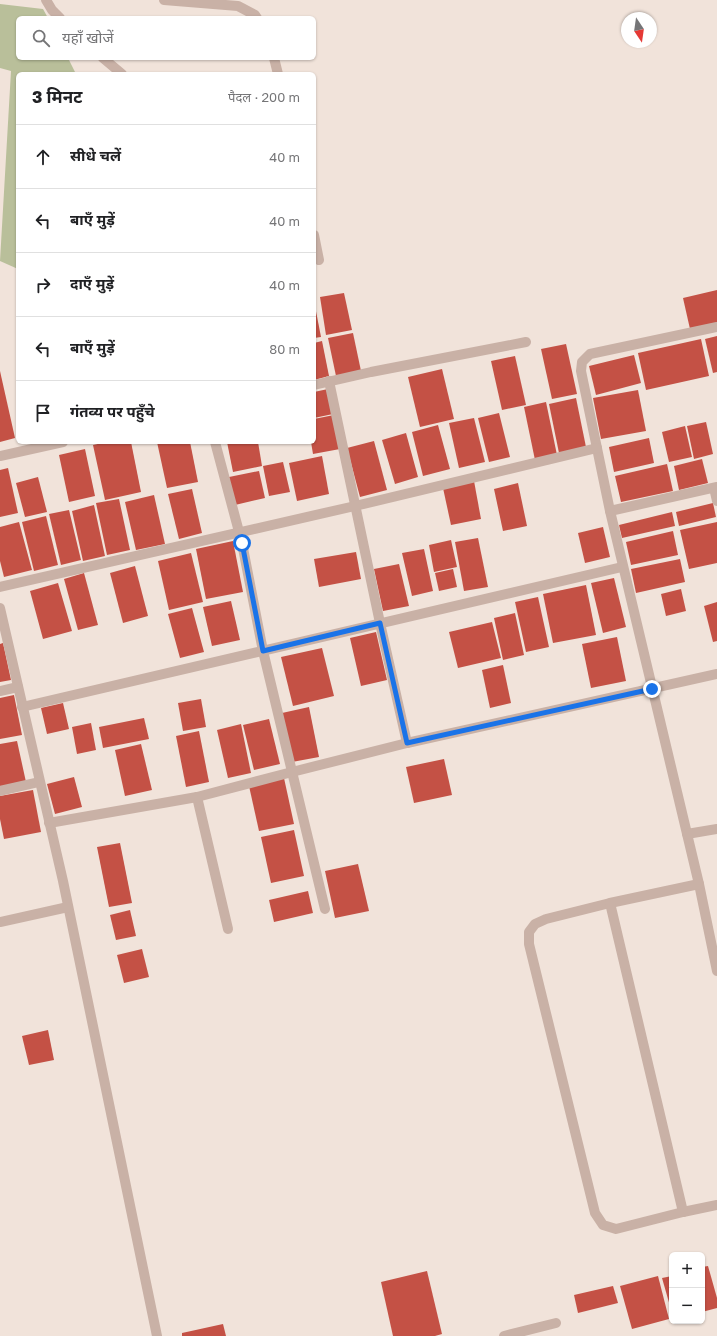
<!DOCTYPE html>
<html lang="hi">
<head>
<meta charset="utf-8">
<style>
  :root { --surface:#fff; --page:#f6f6f6; --text:#202124; --muted:#757577; --line:#e0e0e0 }
  body { margin:0; font-family:"Golos Text","Noto Sans Devanagari",sans-serif; background:var(--page); color:var(--text) }
  .controls { position:absolute; right:12px; bottom:12px; display:grid; overflow:hidden; border-radius:6px; box-shadow:0 1px 3px #0004 }
  .controls button { width:36px; height:36px; display:grid; place-items:center; padding:0; border:0; border-bottom:1px solid var(--line); background:var(--surface); color:var(--text); font:20px sans-serif }
  .compass { position:absolute; left:621px; top:12px; width:36px; height:36px; border-radius:50%; background:var(--surface); box-shadow:0 1px 3px #0004; rotate:167deg }
  .stop { position:absolute; width:12px; height:12px; margin:-9px; border:3px solid #1a73e8; border-radius:50%; background:#fff }
  .stop.end { background:#1a73e8; border-color:#fff; box-shadow:0 1px 4px #0008 }
  .list { margin:0; padding:0; list-style:none }
  h2 { display:flex; justify-content:space-between; align-items:center; height:52px; margin:0; padding:0 16px; font-size:17px }
  h2 small { font-size:13px; font-weight:400; color:var(--muted) }
  .list li { display:grid; grid-template-columns:26px 1fr auto; gap:12px; align-items:center; box-sizing:border-box; height:64px; padding:0 16px; border-top:1px solid var(--line) }
  .list b { display:block; font-size:15px; white-space:nowrap }
  .list em { font-size:13px; font-style:normal; color:var(--muted) }
  .icon { flex:none; width:22px; height:22px; fill:none; stroke:currentColor; stroke-width:2; stroke-linecap:round; stroke-linejoin:round }
  .map { position:relative; flex:none; width:717px; height:1336px; overflow:hidden }
  .search { position:absolute; background:var(--surface); box-shadow:0 1px 3px #0004; left:16px; top:16px; width:300px; height:44px; display:flex; align-items:center; gap:10px; box-sizing:border-box; padding:0 14px; border-radius:6px; color:var(--muted); font-size:15px }
  .panel { position:absolute; background:var(--surface); box-shadow:0 1px 3px #0004; left:16px; top:72px; width:300px; height:372px; border-radius:6px }
  .map>svg:first-child { display:block }
  .green { fill:#b9bf9a }
  .building { fill:#c45145 }
  .lines { fill:none; stroke-linecap:round; stroke-linejoin:round }
  .minor { stroke:#c9b1a6; stroke-width:10 }
  .route { stroke:#1a73e8; stroke-width:5 }
</style>
</head>
<body>
<div class="map">
<svg width="717" height="1336" viewBox="0 0 717 1336">
  <rect width="100%" height="100%" fill="#f1e3da"/>
  <path class="green" d="M0,4L43,9L48,18H18V58H68L76,74H18V269L0,261L11,71L0,68Z"/>
  <g class="building">
    <path d="M717,290V323L690,329L683,298Z"/>
    <path d="M344,293L352,330L326,335L320,297Z"/>
    <path d="M314,301L321,337L314,338Z"/>
    <path d="M353,333L361,371L336,376L328,338Z"/>
    <path d="M717,336V372L713,373L705,339Z"/>
    <path d="M701,339L709,376L646,390L638,353Z"/>
    <path d="M322,341L329,376L314,380V343Z"/>
    <path d="M566,344L577,394L552,399L541,349Z"/>
    <path d="M634,355L641,383L596,395L589,366Z"/>
    <path d="M515,356L526,405L502,410L491,361Z"/>
    <path d="M442,369L454,419L420,427L408,377Z"/>
    <path d="M0,371L15,438L0,442Z"/>
    <path d="M328,389L333,414L314,418V392Z"/>
    <path d="M638,390L646,431L601,439L593,398Z"/>
    <path d="M576,398L586,447L559,453L549,404Z"/>
    <path d="M546,402L557,455L535,460L524,407Z"/>
    <path d="M499,413L510,457L489,462L478,418Z"/>
    <path d="M334,415L340,449L313,454L311,442H314V419Z"/>
    <path d="M474,418L485,462L459,468L449,423Z"/>
    <path d="M706,422L713,454L694,459L687,426Z"/>
    <path d="M438,425L450,469L423,476L412,432Z"/>
    <path d="M685,426L692,457L669,462L662,432Z"/>
    <path d="M406,433L418,477L395,484L382,440Z"/>
    <path d="M649,438L654,463L614,472L609,447Z"/>
    <path d="M374,441L387,490L360,497L347,448Z"/>
    <path d="M107,442H131L141,492L105,500L93,445Z"/>
    <path d="M157,442H190L198,482L167,488Z"/>
    <path d="M227,442H258L262,466L233,472Z"/>
    <path d="M85,449L95,496L69,502L59,455Z"/>
    <path d="M322,456L329,494L297,501L289,463Z"/>
    <path d="M702,459L708,483L679,490L674,466Z"/>
    <path d="M283,462L290,492L269,496L263,466Z"/>
    <path d="M667,464L673,491L621,502L615,476Z"/>
    <path d="M8,468L18,513L0,517V470Z"/>
    <path d="M259,471L265,498L235,505L229,477Z"/>
    <path d="M38,477L47,512L25,517L16,483Z"/>
    <path d="M474,481L481,519L451,525L443,488Z"/>
    <path d="M518,483L527,526L503,531L494,489Z"/>
    <path d="M192,489L202,533L179,539L168,494Z"/>
    <path d="M154,495L165,544L136,550L125,502Z"/>
    <path d="M119,499L130,550L107,555L96,503Z"/>
    <path d="M713,503L716,517L679,526L676,512Z"/>
    <path d="M94,505L105,556L83,561L72,511Z"/>
    <path d="M69,510L81,560L61,565L49,514Z"/>
    <path d="M672,512L675,526L622,538L619,525Z"/>
    <path d="M46,516L58,565L34,571L22,522Z"/>
    <path d="M19,522L32,570L4,577L0,561V527Z"/>
    <path d="M717,522V563L689,569L680,530Z"/>
    <path d="M603,527L610,557L585,563L578,533Z"/>
    <path d="M673,531L678,555L631,565L626,542Z"/>
    <path d="M478,538L488,587L464,591L455,542Z"/>
    <path d="M451,540L457,567L434,572L429,545Z"/>
    <path d="M233,541L243,592L206,599L196,549Z"/>
    <path d="M424,549L433,591L412,596L402,553Z"/>
    <path d="M356,552L361,579L319,587L314,559Z"/>
    <path d="M191,553L203,602L169,610L158,561Z"/>
    <path d="M680,559L685,582L636,593L631,569Z"/>
    <path d="M399,564L409,606L383,611L374,569Z"/>
    <path d="M135,566L148,616L123,623L110,573Z"/>
    <path d="M453,569L457,587L439,591L435,573Z"/>
    <path d="M84,573L98,625L78,630L64,579Z"/>
    <path d="M614,578L626,627L603,633L591,583Z"/>
    <path d="M58,583L72,631L43,639L30,591Z"/>
    <path d="M586,585L596,635L553,643L543,594Z"/>
    <path d="M681,589L686,611L666,616L661,594Z"/>
    <path d="M538,597L549,647L526,652L515,602Z"/>
    <path d="M231,601L240,640L212,646L203,607Z"/>
    <path d="M717,602V641L713,642L704,606Z"/>
    <path d="M192,608L204,652L180,658L168,614Z"/>
    <path d="M515,613L524,655L503,660L494,618Z"/>
    <path d="M492,622L501,658L458,668L449,632Z"/>
    <path d="M376,632L387,680L361,686L350,638Z"/>
    <path d="M617,637L626,681L591,688L582,644Z"/>
    <path d="M3,643L11,680L0,682V644Z"/>
    <path d="M322,648L334,696L293,706L281,657Z"/>
    <path d="M503,665L511,703L490,708L482,670Z"/>
    <path d="M14,695L22,735L0,739V698Z"/>
    <path d="M201,699L206,727L183,731L178,703Z"/>
    <path d="M63,703L69,729L47,734L41,708Z"/>
    <path d="M309,707L319,757L292,762L282,713Z"/>
    <path d="M144,718L149,739L103,748L99,727Z"/>
    <path d="M269,719L280,764L254,770L243,725Z"/>
    <path d="M91,723L96,750L77,754L72,727Z"/>
    <path d="M241,724L251,773L228,778L217,730Z"/>
    <path d="M199,731L209,782L186,787L176,736Z"/>
    <path d="M17,741L26,782L0,787V744Z"/>
    <path d="M141,744L152,790L125,796L115,750Z"/>
    <path d="M444,759L452,795L414,803L406,767Z"/>
    <path d="M74,777L82,807L55,814L47,784Z"/>
    <path d="M284,778L294,824L259,831L249,786Z"/>
    <path d="M33,790L41,832L4,839L0,819V796Z"/>
    <path d="M294,830L304,876L271,883L261,837Z"/>
    <path d="M120,843L132,903L109,907L97,847Z"/>
    <path d="M358,864L369,911L335,918L325,871Z"/>
    <path d="M308,891L313,913L274,922L269,900Z"/>
    <path d="M130,910L136,936L116,940L110,915Z"/>
    <path d="M142,949L149,977L124,983L117,955Z"/>
    <path d="M48,1030L54,1060L29,1065L22,1036Z"/>
    <path d="M708,1266L717,1298V1308L702,1312V1267Z"/>
    <path d="M427,1271L442,1334L435,1336H393L381,1282Z"/>
    <path d="M658,1276L669,1319L632,1329L620,1286Z"/>
    <path d="M672,1276V1313L662,1278Z"/>
    <path d="M613,1286L618,1303L578,1313L574,1295Z"/>
    <path d="M223,1324L226,1336H182V1333Z"/>
  </g>
  <g class="lines">
    <g class="minor">
      <path d="M46,0L52,10L60,18"/>
      <path d="M164,0L238,6L255,15L257,18"/>
      <path d="M103,58L122,74"/>
      <path d="M274,58L278,74"/>
      <path d="M314,235L319,260"/>
      <path d="M329,381L380,623L407,743"/>
      <path d="M314,385L371,372L526,342"/>
      <path d="M215,442L242,543L263,651L325,909"/>
      <path d="M0,456L63,442"/>
      <path d="M717,487L610,511L699,884L717,971"/>
      <path d="M714,488L717,501"/>
      <path d="M610,511L581,371L582,362L590,354L717,327"/>
      <path d="M0,587L355,506L597,448"/>
      <path d="M0,608L63,881L157,1336"/>
      <path d="M0,691L18,687"/>
      <path d="M22,707L622,567"/>
      <path d="M0,791L39,782"/>
      <path d="M197,797L228,929"/>
      <path d="M49,823L197,797L292,772L407,743L717,674"/>
      <path d="M687,834L717,829"/>
      <path d="M699,884L610,903L546,919L535,924L529,932V944L595,1213L603,1225L616,1229L683,1212L717,1205"/>
      <path d="M610,903L683,1212"/>
      <path d="M0,922L68,907"/>
      <path d="M504,1336L556,1323"/>
    </g>
  </g>
  <g class="lines">
    <path class="route" d="M242,543L263,651L380,623L407,743L652,689"/>
  </g>
</svg>
<div class="controls">
<button>+</button>
<button>−</button>
</div>
<svg class="compass" viewBox="-18 -18 36 36"><path d="M0-13l5 13h-10z" fill="#e53935"/><path d="M0 13l5-13h-10z" fill="#757577"/></svg>
<div class="stop" style="left:242px;top:543px"></div>
<div class="stop end" style="left:652px;top:689px"></div>
<div class="search"><svg class="icon" aria-label="search" viewBox="0 0 24 24"><circle cx="10" cy="10" r="6"/><path d="M15 15l6 6"/></svg>यहाँ खोजें</div>
<section class="panel">
<h2>3 मिनट<small>पैदल · 200 m</small></h2>
<ul class="list">
<li><svg class="icon" aria-label="ahead" viewBox="0 0 24 24"><path d="M12 20V5M6 11l6-6 6 6"/></svg><div><b>सीधे चलें</b></div><em>40 m</em></li>
<li><svg class="icon" aria-label="left" viewBox="0 0 24 24"><path d="M17 20v-9H6M10 6l-5 5 5 5"/></svg><div><b>बाएँ मुड़ें</b></div><em>40 m</em></li>
<li><svg class="icon" aria-label="right" viewBox="0 0 24 24"><path d="M7 20v-9h11M14 6l5 5-5 5"/></svg><div><b>दाएँ मुड़ें</b></div><em>40 m</em></li>
<li><svg class="icon" aria-label="left" viewBox="0 0 24 24"><path d="M17 20v-9H6M10 6l-5 5 5 5"/></svg><div><b>बाएँ मुड़ें</b></div><em>80 m</em></li>
<li><svg class="icon" aria-label="arrive" viewBox="0 0 24 24"><path d="M6 21V4h12l-3 4 3 4H6"/></svg><div><b>गंतव्य पर पहुँचे</b></div></li>
</ul>
</section>
</div>
</body>
</html>
